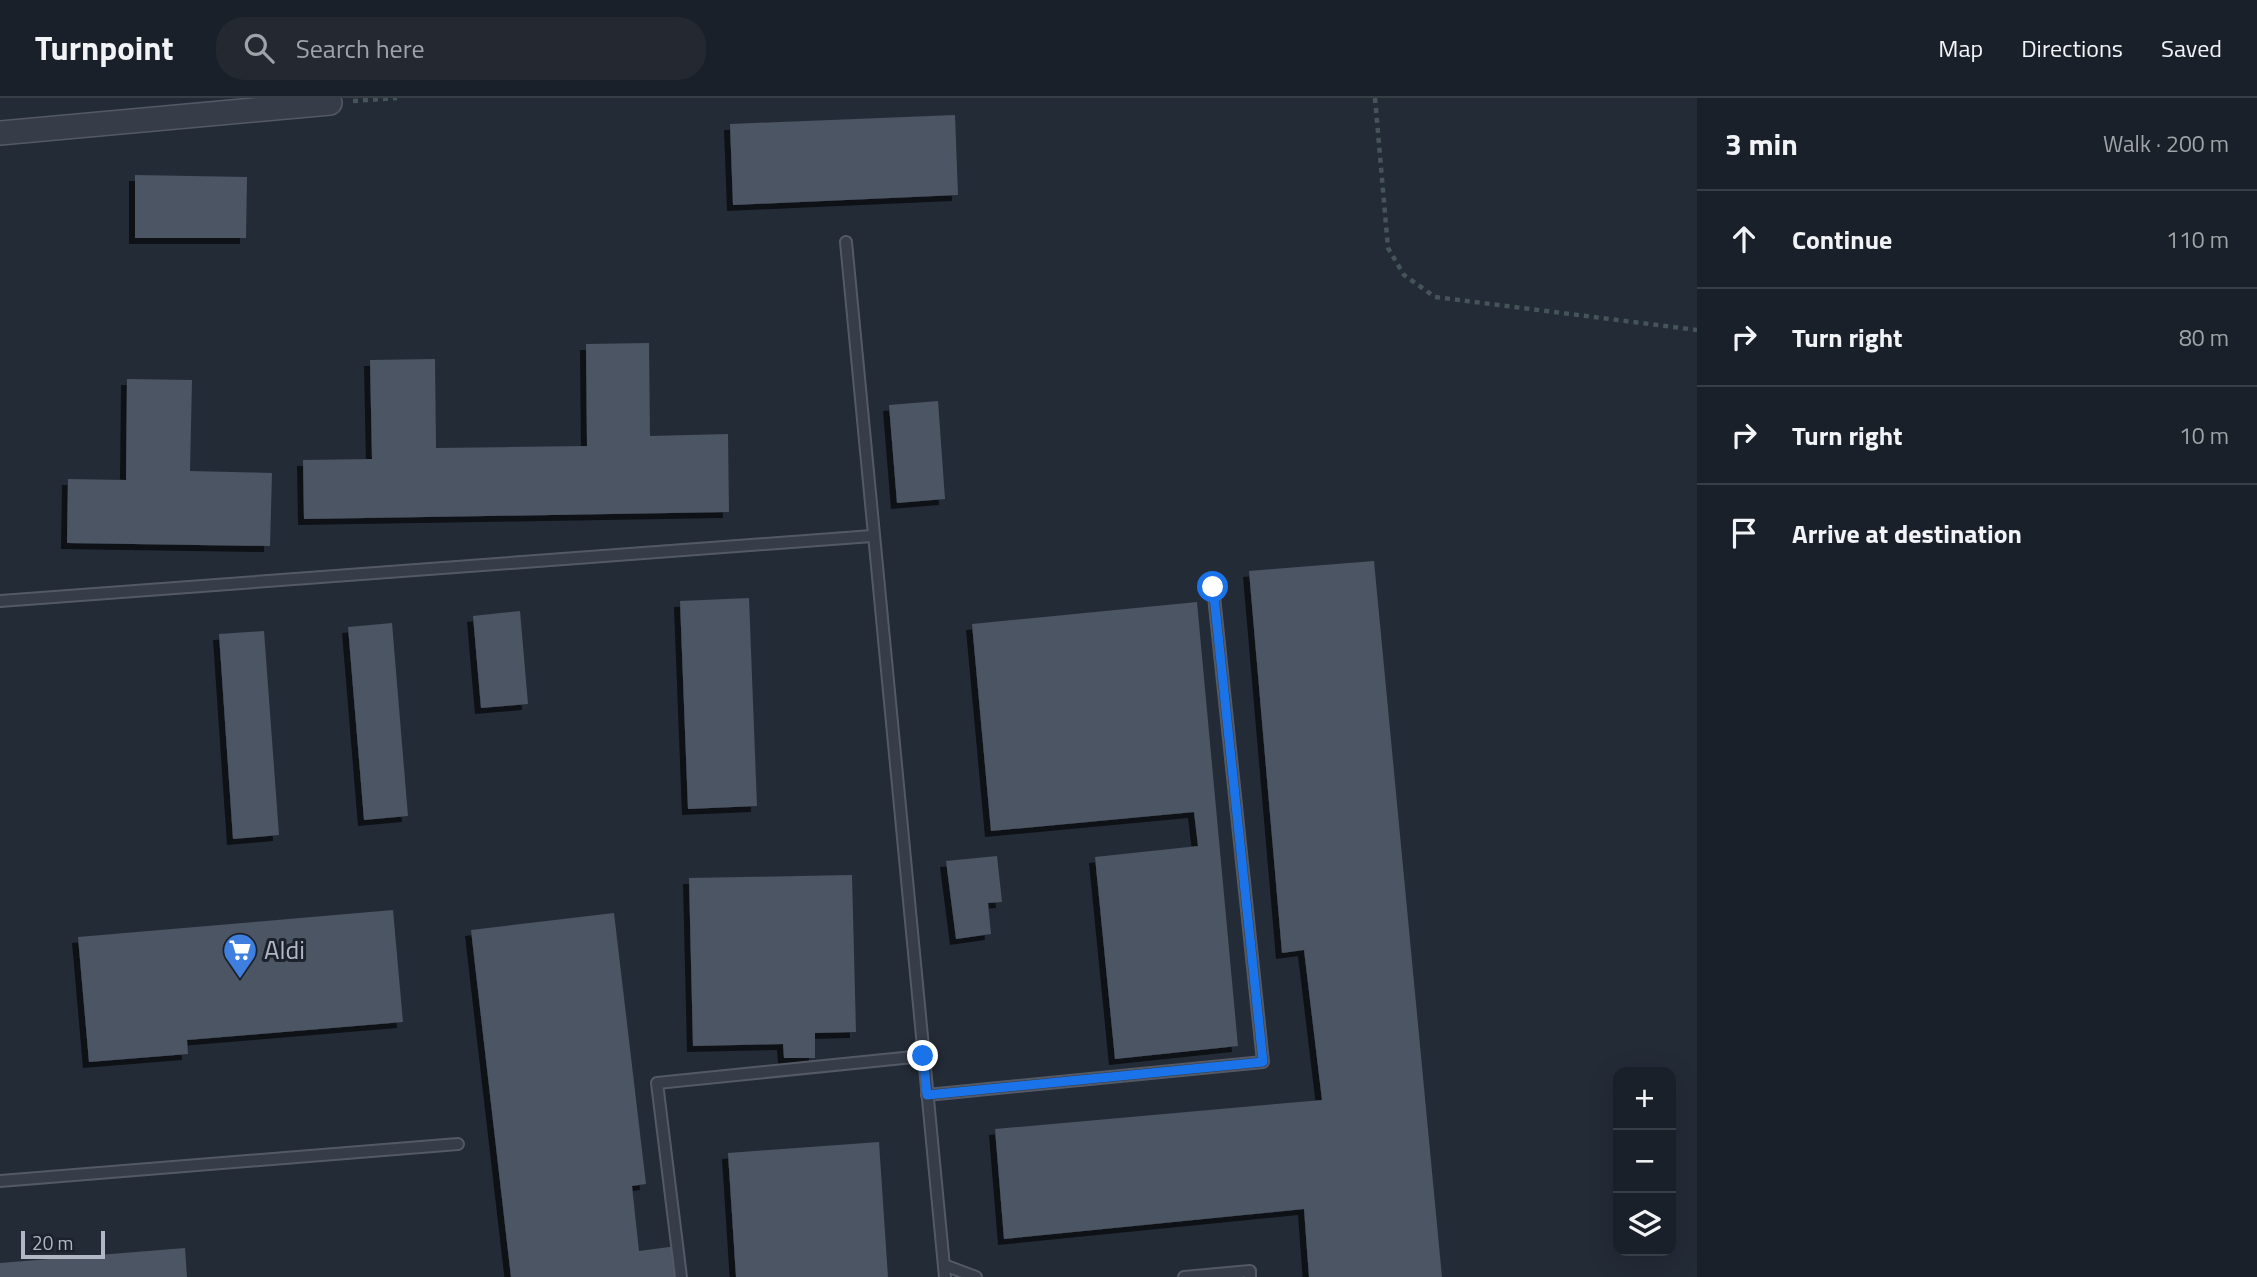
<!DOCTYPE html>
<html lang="en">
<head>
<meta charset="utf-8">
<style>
  :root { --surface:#1a2029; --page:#232831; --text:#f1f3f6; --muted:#9fa3a8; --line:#383e46 }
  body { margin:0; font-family:"Titillium Web",sans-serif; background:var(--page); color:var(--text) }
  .controls { position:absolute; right:21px; bottom:21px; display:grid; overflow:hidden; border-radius:14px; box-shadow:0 7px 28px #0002 }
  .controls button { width:63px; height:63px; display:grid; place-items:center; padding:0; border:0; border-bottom:2px solid var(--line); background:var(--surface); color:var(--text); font:35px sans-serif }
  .scale { position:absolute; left:21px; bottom:18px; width:84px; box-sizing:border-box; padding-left:7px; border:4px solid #b1b7c4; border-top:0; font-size:19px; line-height:24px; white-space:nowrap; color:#b1b7c4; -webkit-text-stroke:5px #1c222c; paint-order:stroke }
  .stop { position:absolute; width:21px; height:21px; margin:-16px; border:5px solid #1a73e8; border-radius:50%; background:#fff }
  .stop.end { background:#1a73e8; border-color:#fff; box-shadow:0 2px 7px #0008 }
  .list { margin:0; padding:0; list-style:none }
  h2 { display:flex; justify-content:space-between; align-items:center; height:91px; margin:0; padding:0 28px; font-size:30px }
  h2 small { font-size:23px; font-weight:400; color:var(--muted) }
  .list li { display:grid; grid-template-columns:46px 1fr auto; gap:21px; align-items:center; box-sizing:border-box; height:98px; padding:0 28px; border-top:2px solid var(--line) }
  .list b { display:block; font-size:26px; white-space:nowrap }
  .list em { font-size:23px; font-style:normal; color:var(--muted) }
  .icon { flex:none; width:38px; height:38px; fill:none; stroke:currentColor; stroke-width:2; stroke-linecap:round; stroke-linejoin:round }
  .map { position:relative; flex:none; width:1697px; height:1179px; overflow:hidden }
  header { display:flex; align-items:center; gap:42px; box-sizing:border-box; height:98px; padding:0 35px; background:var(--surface); border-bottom:2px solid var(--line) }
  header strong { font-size:33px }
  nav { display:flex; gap:38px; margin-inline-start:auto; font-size:24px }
  .search { width:490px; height:63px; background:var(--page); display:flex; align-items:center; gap:18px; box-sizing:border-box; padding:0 24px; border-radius:28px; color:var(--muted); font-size:26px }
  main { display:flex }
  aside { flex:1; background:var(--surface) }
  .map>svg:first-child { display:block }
  .building { fill:#4c5463; filter:url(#shadow) }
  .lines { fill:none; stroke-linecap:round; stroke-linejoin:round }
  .service-casing { stroke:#545a65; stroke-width:14 }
  .minor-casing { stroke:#545a65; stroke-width:26 }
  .path { stroke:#455458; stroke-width:4.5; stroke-dasharray:5 5; stroke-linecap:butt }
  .service { stroke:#373d48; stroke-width:10 }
  .minor { stroke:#373d48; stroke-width:23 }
  .route { stroke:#1a73e8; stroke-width:9 }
  .labels { text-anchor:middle; stroke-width:6; stroke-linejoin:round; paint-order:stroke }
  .poi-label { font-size:26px; fill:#b1b7c4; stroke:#1c222c; text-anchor:start }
</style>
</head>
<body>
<header>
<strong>Turnpoint</strong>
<div class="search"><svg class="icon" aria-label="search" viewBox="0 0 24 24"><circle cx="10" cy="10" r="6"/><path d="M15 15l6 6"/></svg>Search here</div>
<nav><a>Map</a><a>Directions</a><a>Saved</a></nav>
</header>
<main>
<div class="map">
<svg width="1697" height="1179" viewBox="0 0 1697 1179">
  <defs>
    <filter id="shadow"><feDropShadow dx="-6" dy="6" stdDeviation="0" flood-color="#0009"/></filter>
  </defs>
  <rect width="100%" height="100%" fill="#232b37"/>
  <g class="building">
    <path d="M955,17L958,97L733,107L730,26Z"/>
    <path d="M135,77L247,79L246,140H135Z"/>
    <path d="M649,245L650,338L728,336L729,414L304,421L303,362L372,361L370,262L435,261L436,350L587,348L586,246Z"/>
    <path d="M127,281L192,282L190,373L272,375L270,448L67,445L68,381L126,382Z"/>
    <path d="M938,303L945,401L897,405L889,307Z"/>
    <path d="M1374,463L1442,1179H1309L1304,1111L1004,1141L995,1031L1322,1002L1304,852L1282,855L1249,473Z"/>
    <path d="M749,500L757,708L688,711L680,503Z"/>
    <path d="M1197,504L1238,948L1115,961L1095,759L1198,748L1194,714L991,733L972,526Z"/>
    <path d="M520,513L528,606L481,610L473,518Z"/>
    <path d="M392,525L408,718L364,722L348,529Z"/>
    <path d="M264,533L279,737L233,741L219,536Z"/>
    <path d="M997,758L1002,804L988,805L991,836L956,841L946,763Z"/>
    <path d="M852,777L856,934L815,935V960H784L783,946L693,948L689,780Z"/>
    <path d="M393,812L403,924L187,942L188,956L89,964L78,839Z"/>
    <path d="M614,815L646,1086L632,1088L639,1153L677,1148L680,1179H511L471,832Z"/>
    <path d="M879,1044L888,1179H736L728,1055Z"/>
    <path d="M185,1150L187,1179H0V1165Z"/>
  </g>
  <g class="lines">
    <g class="service-casing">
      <g id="service">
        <path d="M846,144L945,1179"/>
        <path d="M0,503L872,438"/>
        <path d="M927,997L1263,964L1213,489"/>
        <path d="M0,1083L458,1046"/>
        <path d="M944,1167L976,1179"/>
        <path d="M681,1179L657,985L923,958"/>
        <path d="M1184,1179L1250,1173V1179"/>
      </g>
    </g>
    <g class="minor-casing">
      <path id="minor" d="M0,35L330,5"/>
    </g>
    <g class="path">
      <path d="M1375,0L1388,150L1404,177L1435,199L1697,232"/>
      <path d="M353,3L397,0"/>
    </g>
    <use href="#service" class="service"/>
    <use href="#minor" class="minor"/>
  </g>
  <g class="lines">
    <path class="route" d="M923,958L927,997L1263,964L1213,489"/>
  </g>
  <defs>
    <g id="supermarket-pin" transform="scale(1.75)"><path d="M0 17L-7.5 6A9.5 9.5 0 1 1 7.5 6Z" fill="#3f7fe0" stroke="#1c222c"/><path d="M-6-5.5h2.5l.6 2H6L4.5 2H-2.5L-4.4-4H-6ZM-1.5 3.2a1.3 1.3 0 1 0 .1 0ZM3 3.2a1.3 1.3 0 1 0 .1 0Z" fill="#fff"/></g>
  </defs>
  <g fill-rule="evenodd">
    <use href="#supermarket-pin" x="240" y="852"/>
  </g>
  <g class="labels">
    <g class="poi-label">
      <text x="264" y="861">Aldi</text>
    </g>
  </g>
</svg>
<div class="controls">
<button>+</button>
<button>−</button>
<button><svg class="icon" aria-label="layers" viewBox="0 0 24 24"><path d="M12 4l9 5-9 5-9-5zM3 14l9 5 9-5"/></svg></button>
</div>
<div class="scale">20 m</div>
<div class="stop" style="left:1213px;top:489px"></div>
<div class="stop end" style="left:923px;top:958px"></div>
</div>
<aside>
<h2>3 min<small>Walk · 200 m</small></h2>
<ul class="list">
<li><svg class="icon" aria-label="ahead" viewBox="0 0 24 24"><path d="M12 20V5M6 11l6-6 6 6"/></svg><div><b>Continue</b></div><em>110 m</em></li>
<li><svg class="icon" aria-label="right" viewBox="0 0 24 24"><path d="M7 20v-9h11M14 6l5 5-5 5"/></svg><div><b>Turn right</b></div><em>80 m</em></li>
<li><svg class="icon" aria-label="right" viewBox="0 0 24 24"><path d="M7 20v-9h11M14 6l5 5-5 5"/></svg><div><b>Turn right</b></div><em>10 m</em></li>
<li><svg class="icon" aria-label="arrive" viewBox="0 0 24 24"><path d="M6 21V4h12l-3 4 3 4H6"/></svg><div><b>Arrive at destination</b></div></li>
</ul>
</aside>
</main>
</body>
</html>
